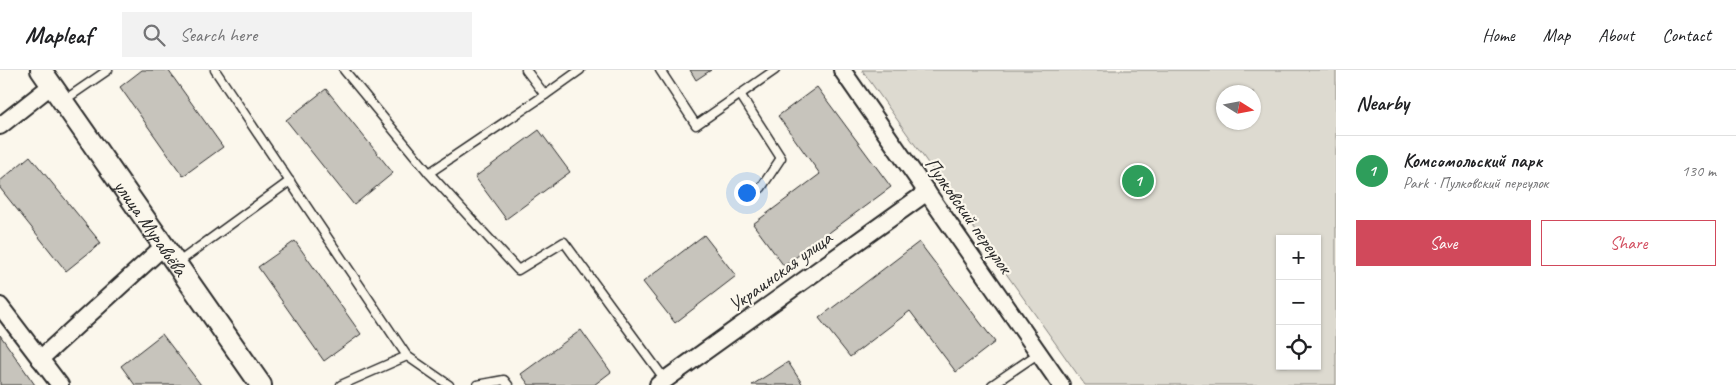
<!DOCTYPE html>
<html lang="en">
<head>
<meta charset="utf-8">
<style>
  :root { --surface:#fff; --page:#f2f2f2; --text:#202124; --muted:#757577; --line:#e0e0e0; --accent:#d1495b }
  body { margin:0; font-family:Caveat,sans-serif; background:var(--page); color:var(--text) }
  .controls { position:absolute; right:15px; bottom:15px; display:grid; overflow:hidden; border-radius:0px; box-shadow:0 1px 4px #0004 }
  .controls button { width:45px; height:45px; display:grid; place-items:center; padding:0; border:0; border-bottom:1px solid var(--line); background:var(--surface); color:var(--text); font:25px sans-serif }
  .compass { position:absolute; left:1216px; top:15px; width:45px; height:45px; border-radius:50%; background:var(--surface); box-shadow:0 1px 4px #0004; rotate:101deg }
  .you { position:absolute; left:746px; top:122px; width:18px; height:18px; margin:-12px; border:4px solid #fff; border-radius:50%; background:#1a73e8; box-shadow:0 0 0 8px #1a73e833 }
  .badge { display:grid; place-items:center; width:32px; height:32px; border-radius:50%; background:var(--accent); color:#fff; font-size:16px; font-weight:700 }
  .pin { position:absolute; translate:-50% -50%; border:2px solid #fff; box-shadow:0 1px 5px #0006 }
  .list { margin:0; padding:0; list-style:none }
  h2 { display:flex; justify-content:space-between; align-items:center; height:65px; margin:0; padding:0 20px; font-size:21px }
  h2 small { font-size:16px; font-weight:400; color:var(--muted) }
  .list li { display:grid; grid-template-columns:32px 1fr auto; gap:15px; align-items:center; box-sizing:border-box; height:70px; padding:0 20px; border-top:1px solid var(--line) }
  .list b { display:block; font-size:19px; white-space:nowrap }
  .list p { margin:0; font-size:16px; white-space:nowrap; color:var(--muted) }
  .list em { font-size:16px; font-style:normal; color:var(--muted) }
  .actions { display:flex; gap:10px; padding:15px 20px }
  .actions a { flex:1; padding:11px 0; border:1px solid var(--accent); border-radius:0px; text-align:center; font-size:18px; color:var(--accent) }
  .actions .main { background:var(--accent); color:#fff }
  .icon { flex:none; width:28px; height:28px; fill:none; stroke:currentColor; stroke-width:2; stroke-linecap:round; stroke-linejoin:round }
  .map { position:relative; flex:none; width:1336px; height:315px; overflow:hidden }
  header { display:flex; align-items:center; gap:30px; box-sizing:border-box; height:70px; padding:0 25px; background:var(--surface); border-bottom:1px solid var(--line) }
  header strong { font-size:24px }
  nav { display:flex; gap:28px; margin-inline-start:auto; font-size:18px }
  .search { width:350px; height:45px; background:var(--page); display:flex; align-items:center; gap:12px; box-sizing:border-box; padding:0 18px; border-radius:0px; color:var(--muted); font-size:19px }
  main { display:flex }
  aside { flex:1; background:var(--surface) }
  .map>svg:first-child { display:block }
  .green { fill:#dddad0; stroke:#84827e; fill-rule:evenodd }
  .building { fill:#c7c4bc; stroke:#2b2b2b }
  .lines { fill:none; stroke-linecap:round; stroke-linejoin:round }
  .service-casing { stroke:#2b2b2b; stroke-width:11 }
  .minor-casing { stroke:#2b2b2b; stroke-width:20 }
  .tertiary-casing { stroke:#2b2b2b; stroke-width:24 }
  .service { stroke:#fbf7ec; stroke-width:8 }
  .minor { stroke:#fbf7ec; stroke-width:16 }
  .tertiary { stroke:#fbf7ec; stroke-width:20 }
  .labels { text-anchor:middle; stroke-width:4.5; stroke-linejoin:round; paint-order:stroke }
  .street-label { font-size:20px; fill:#2b2b2b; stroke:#fbf7ec }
</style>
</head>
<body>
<header>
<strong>Mapleaf</strong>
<div class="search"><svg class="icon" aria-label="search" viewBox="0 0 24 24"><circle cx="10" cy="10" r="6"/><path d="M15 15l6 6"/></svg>Search here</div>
<nav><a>Home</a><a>Map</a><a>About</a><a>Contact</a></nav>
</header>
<main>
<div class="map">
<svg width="1336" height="315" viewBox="0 0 1336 315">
  <rect width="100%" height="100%" fill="#fbf7ec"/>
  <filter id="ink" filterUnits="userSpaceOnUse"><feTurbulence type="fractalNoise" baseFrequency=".02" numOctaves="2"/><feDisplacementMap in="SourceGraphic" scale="10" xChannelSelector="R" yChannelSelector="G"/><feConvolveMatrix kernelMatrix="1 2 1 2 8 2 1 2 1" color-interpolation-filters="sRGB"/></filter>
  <g filter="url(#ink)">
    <path class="green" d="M862,0H1336V315H1085ZM1224,22H1254V52H1224ZM1280,169H1317V296H1280Z"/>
    <g class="building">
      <path d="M142,0H168L223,77L183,106L120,17Z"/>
      <path d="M690,0H711L696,10Z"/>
      <path d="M817,17L891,117L784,196L753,154L820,104L778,46Z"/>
      <path d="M326,19L393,103L354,135L286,50Z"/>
      <path d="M539,60L570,102L506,149L475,107Z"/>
      <path d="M30,86L101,173L66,201L0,118V111Z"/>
      <path d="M704,165L736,206L675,253L643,212Z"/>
      <path d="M295,171L361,264L324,291L258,197Z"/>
      <path d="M919,172L995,272L956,302L910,241L850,287L819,248Z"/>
      <path d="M581,260L611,302L594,315H529L521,304Z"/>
      <path d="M162,264L201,315H135L121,296Z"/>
      <path d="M0,265L35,315H0Z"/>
      <path d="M788,292L803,315H752Z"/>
    </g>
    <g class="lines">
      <g class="service-casing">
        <g id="service">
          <path d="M215,0L407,286"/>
          <path d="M344,0L429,103L518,200L564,172L666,311"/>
          <path d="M526,0L545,25L580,0"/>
          <path d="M660,0L696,55L775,0"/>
          <path d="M740,24L781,88L761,118"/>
          <path d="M63,31L108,0"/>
          <path d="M429,103L545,25"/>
          <path d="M176,194L290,111"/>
          <path d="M341,315L407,286L449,315"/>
          <path d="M477,315L504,310L508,315"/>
          <path d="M992,315L1039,283"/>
        </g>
      </g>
      <g class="minor-casing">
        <g id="minor">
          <path d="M842,0L1061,315"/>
          <path d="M0,56L52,15"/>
          <path d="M0,236L60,315"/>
          <path d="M40,289L164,176"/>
          <path d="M658,315L927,122"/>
        </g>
      </g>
      <g class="tertiary-casing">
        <g id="tertiary">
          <path id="s1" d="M41,0L261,315"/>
        </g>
      </g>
      <use href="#service" class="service"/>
      <use href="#minor" class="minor"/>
      <use href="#tertiary" class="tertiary"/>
    </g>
  </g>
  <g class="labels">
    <g class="street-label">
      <text transform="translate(969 145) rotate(55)" y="7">Пулковский переулок</text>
      <text dy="7" stroke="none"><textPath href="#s1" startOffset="192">улица Муравьёва</textPath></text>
      <text transform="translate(780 201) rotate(-36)" y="7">Украинская улица</text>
    </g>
  </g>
</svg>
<div class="controls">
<button>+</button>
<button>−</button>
<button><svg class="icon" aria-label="locate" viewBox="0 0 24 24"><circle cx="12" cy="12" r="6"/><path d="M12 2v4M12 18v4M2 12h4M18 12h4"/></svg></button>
</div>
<svg class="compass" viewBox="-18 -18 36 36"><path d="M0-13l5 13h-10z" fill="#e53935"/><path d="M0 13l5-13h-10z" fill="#757577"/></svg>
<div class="you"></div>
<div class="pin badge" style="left:1138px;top:111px;background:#2e9e5b">1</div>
</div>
<aside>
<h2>Nearby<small></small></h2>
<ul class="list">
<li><span class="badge" style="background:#2e9e5b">1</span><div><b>Комсомольский парк</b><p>Park · Пулковский переулок</p></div><em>130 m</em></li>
</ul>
<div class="actions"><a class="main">Save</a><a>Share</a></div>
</aside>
</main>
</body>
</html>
